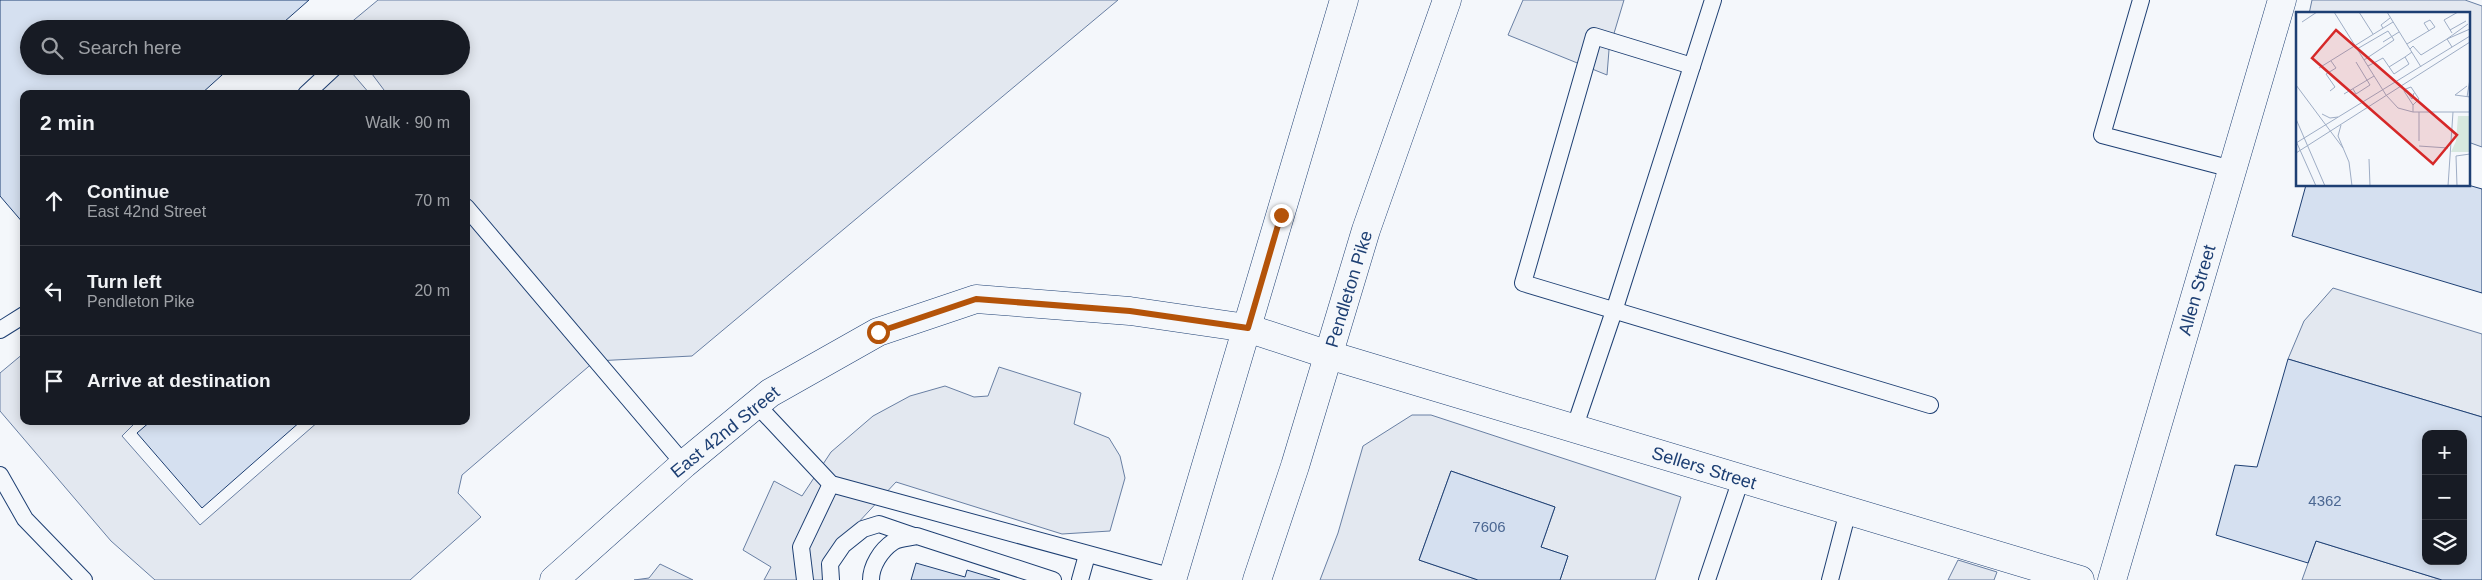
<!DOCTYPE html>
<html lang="en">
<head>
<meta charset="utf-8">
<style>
  :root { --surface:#171b24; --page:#242831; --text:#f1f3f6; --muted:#9ea1a6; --line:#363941 }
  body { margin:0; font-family:Helvetica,sans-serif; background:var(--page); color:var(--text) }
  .controls { position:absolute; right:15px; bottom:15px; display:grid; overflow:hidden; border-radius:10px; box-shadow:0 2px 12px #0003 }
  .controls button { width:45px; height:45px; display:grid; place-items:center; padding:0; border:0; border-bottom:1px solid var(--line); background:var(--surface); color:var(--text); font:25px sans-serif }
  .stop { position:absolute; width:15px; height:15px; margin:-11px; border:4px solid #b45309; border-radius:50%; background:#fff }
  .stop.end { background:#b45309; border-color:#fff; box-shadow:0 1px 5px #0008 }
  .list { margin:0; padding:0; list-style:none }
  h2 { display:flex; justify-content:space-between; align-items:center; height:65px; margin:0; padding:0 20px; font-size:21px }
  h2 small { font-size:16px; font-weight:400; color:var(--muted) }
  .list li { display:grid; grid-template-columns:32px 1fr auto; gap:15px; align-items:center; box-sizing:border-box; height:90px; padding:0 20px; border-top:1px solid var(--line) }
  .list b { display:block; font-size:19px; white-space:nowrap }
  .list p { margin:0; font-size:16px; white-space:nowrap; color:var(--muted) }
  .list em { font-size:16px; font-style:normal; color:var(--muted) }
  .icon { flex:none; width:28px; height:28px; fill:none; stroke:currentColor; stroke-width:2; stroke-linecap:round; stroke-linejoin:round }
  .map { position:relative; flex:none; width:2482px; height:580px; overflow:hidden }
  .search { position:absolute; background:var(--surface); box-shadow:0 2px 12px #0003; left:20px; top:20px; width:450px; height:55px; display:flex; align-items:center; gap:12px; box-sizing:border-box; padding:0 18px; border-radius:28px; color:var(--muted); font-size:19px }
  .panel { position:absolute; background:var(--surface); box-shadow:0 2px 12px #0003; left:20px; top:90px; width:450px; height:335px; border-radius:10px }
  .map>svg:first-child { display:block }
  .parking { fill:#e3e8f0; stroke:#687fa3 }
  .building { fill:#d5e0f0; stroke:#1d3f73; fill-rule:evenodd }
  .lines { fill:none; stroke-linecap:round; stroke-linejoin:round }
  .lane-casing { stroke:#1d3f73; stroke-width:18 }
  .street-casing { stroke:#1d3f73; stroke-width:29 }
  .secondary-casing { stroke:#1d3f73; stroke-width:29 }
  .primary-casing { stroke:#1d3f73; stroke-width:29 }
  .lane { stroke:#f4f7fb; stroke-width:16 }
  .street { stroke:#f4f7fb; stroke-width:28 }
  .secondary { stroke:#f4f7fb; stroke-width:28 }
  .primary { stroke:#f4f7fb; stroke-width:28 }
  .route { stroke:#b45309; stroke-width:6 }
  .labels { text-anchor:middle; stroke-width:4; stroke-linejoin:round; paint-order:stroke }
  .number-label { font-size:15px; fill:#4b6792 }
  .street-label { font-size:18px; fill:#1d3f73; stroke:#f4f7fb }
  .inset-road { fill:none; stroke:#9eadc5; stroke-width:1 }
  .view { fill:#d62828; fill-opacity:0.15; stroke:#d62828; stroke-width:2.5 }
  .inset-edge { fill:none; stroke:#1d3f73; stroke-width:2.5 }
</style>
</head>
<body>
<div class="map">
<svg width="2482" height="580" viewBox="0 0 2482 580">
  <rect width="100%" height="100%" fill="#f4f7fb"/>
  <g class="parking">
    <path d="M378,0H1118L692,356L595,361L462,475L458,493L481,517L410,580H155L111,541L0,411V373L24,353V421H137L122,436L200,525L319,421H466V208L583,346L466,195V94H387L366,66H461V29H343Z"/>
    <path d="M1523,0H1624L1609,50L1607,75L1508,35Z"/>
    <path d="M2312,0H2465L2482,6V147L2468,142V14H2309Z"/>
    <path d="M336,66H346L370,94H307Z"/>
    <path d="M2333,288L2482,334V417L2288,359L2304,321Z"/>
    <path d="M999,367L1081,393L1074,424L1109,438L1120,456L1125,478L1110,531L1062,534L896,482L856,525L822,580H764L771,567L743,550L774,481L802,496L831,452L873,416L910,396L945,386L974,397L988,396Z"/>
    <path d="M1412,415H1431L1681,497L1655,580H1560L1568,556L1541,547L1555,507L1451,471L1419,560L1478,580H1320L1338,533L1363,446Z"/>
    <path d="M2316,541L2442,580H2302Z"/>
    <path d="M1958,560L1997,572L1994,580H1948Z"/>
    <path d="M660,564L693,580H634L649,578Z"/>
  </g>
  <g class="building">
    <path d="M0,0H309L276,29H29V66H232L201,94H24V224L0,196Z"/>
    <path d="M2306,185H2468L2482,189V293L2292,236Z"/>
    <path d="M2288,359L2482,417V580H2442L2316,541L2308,563L2216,535L2235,465L2257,467ZM2426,434H2463V561H2426Z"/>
    <path d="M151,421H301L202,508L137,433Z"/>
    <path d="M1451,471L1555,507L1541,547L1568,556L1560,580H1478L1419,560Z"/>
    <path d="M916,563L965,577L967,570L1000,580H911Z"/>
  </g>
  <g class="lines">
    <g class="lane-casing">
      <g id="lane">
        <path d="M2141,0L2102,135L2232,169"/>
        <path d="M1692,66L1594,36L1523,283L1930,405"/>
        <path d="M306,94L336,66"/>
        <path d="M466,207L684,464"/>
        <path d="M0,330L24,315"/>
        <path d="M756,404L831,484L1173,577"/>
        <path d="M1574,429L1614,311L1713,0"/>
        <path d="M0,475L25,519L84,580"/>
        <path d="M805,580L801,547L831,484"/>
        <path d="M831,580L830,564L843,545L863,529L879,524L914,536"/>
        <path d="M871,580C871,566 881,550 893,542C899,538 909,538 917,536L1053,580"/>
        <path d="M1080,580L1087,555"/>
        <path d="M1707,580L1741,479"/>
        <path d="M1830,580L1848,511"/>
      </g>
    </g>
    <g class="street-casing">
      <g id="street">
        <path d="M1329,355L2080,580"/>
        <path d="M2112,580L2282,0"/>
      </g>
    </g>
    <g class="secondary-casing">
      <path id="secondary" d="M554,580L684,464L770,393L878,332L976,299L1130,311L1247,328L1329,355"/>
    </g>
    <g class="primary-casing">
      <g id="primary">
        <path d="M1172,580L1344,0"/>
        <path d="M1257,580L1295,466L1366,230L1447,0"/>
      </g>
    </g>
    <use href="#lane" class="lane"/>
    <use href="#street" class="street"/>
    <use href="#secondary" class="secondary"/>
    <use href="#primary" class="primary"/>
  </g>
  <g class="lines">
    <path class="route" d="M878,332L976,299L1130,311L1248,328L1281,215"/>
  </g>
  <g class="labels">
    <g class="number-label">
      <text x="2325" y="506">4362</text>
      <text x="1489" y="532">7606</text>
    </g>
    <g class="street-label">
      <text transform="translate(1349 289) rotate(-73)" y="6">Pendleton Pike</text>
      <text transform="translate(2197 290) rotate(-74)" y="6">Allen Street</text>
      <text transform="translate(725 432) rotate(-39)" y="6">East 42nd Street</text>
      <text transform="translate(1704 468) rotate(17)" y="6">Sellers Street</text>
    </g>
  </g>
  <g transform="translate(2296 12)">
    <rect width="174" height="174" fill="#f4f7fb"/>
    <path d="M162,104H174V140H155L160,129Z" fill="#d7e8df"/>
    <path class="inset-road" d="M38,0L90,83L102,96L117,100H174M63,0L77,22M91,0L125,55M6,10L21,0M87,16L85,13L94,6M154,18L170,9M156,21L148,8L162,0M151,27L172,12M151,27L174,17M87,30L103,20M111,32L139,15L134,8L128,11L133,19M61,37L92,19L98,28L68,48M114,37L117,34L125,43L151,27L156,35M72,54L87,46L98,62L113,52L109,45L116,40M93,55L109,45M23,56L97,10M0,73L47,136M171,74L159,83L174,85M57,77L60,82L74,73L60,50M109,77L116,87L118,81M107,78L115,75L123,87L117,93M34,79L39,75L30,62L40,56L35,49M108,79L117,93V100M48,82L78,64M171,85L174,67M26,102L34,106L42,105M0,107L29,174M45,113L42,124L53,150L56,174M0,129L20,174M123,129V100M0,131L174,24M123,134L152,136M0,141L174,30M73,147L74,174M152,174L157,100M161,174L160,144L174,142"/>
    <path class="view" d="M40,18L161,123L137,152L16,46Z"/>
    <rect width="174" height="174" class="inset-edge"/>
  </g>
</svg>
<div class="controls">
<button>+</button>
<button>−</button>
<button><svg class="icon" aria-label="layers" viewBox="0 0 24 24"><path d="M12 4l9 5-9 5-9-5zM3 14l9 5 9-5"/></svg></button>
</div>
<div class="stop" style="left:878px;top:332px"></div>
<div class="stop end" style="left:1281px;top:215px"></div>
<div class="search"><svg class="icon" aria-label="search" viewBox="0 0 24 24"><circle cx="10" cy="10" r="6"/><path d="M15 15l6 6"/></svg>Search here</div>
<section class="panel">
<h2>2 min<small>Walk · 90 m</small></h2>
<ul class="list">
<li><svg class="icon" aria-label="ahead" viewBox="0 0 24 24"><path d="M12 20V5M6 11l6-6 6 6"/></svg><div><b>Continue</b><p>East 42nd Street</p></div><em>70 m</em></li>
<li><svg class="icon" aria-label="left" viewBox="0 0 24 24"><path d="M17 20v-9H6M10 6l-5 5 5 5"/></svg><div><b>Turn left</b><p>Pendleton Pike</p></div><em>20 m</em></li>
<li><svg class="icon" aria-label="arrive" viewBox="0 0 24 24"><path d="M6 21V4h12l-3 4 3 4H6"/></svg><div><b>Arrive at destination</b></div></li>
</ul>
</section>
</div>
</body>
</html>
